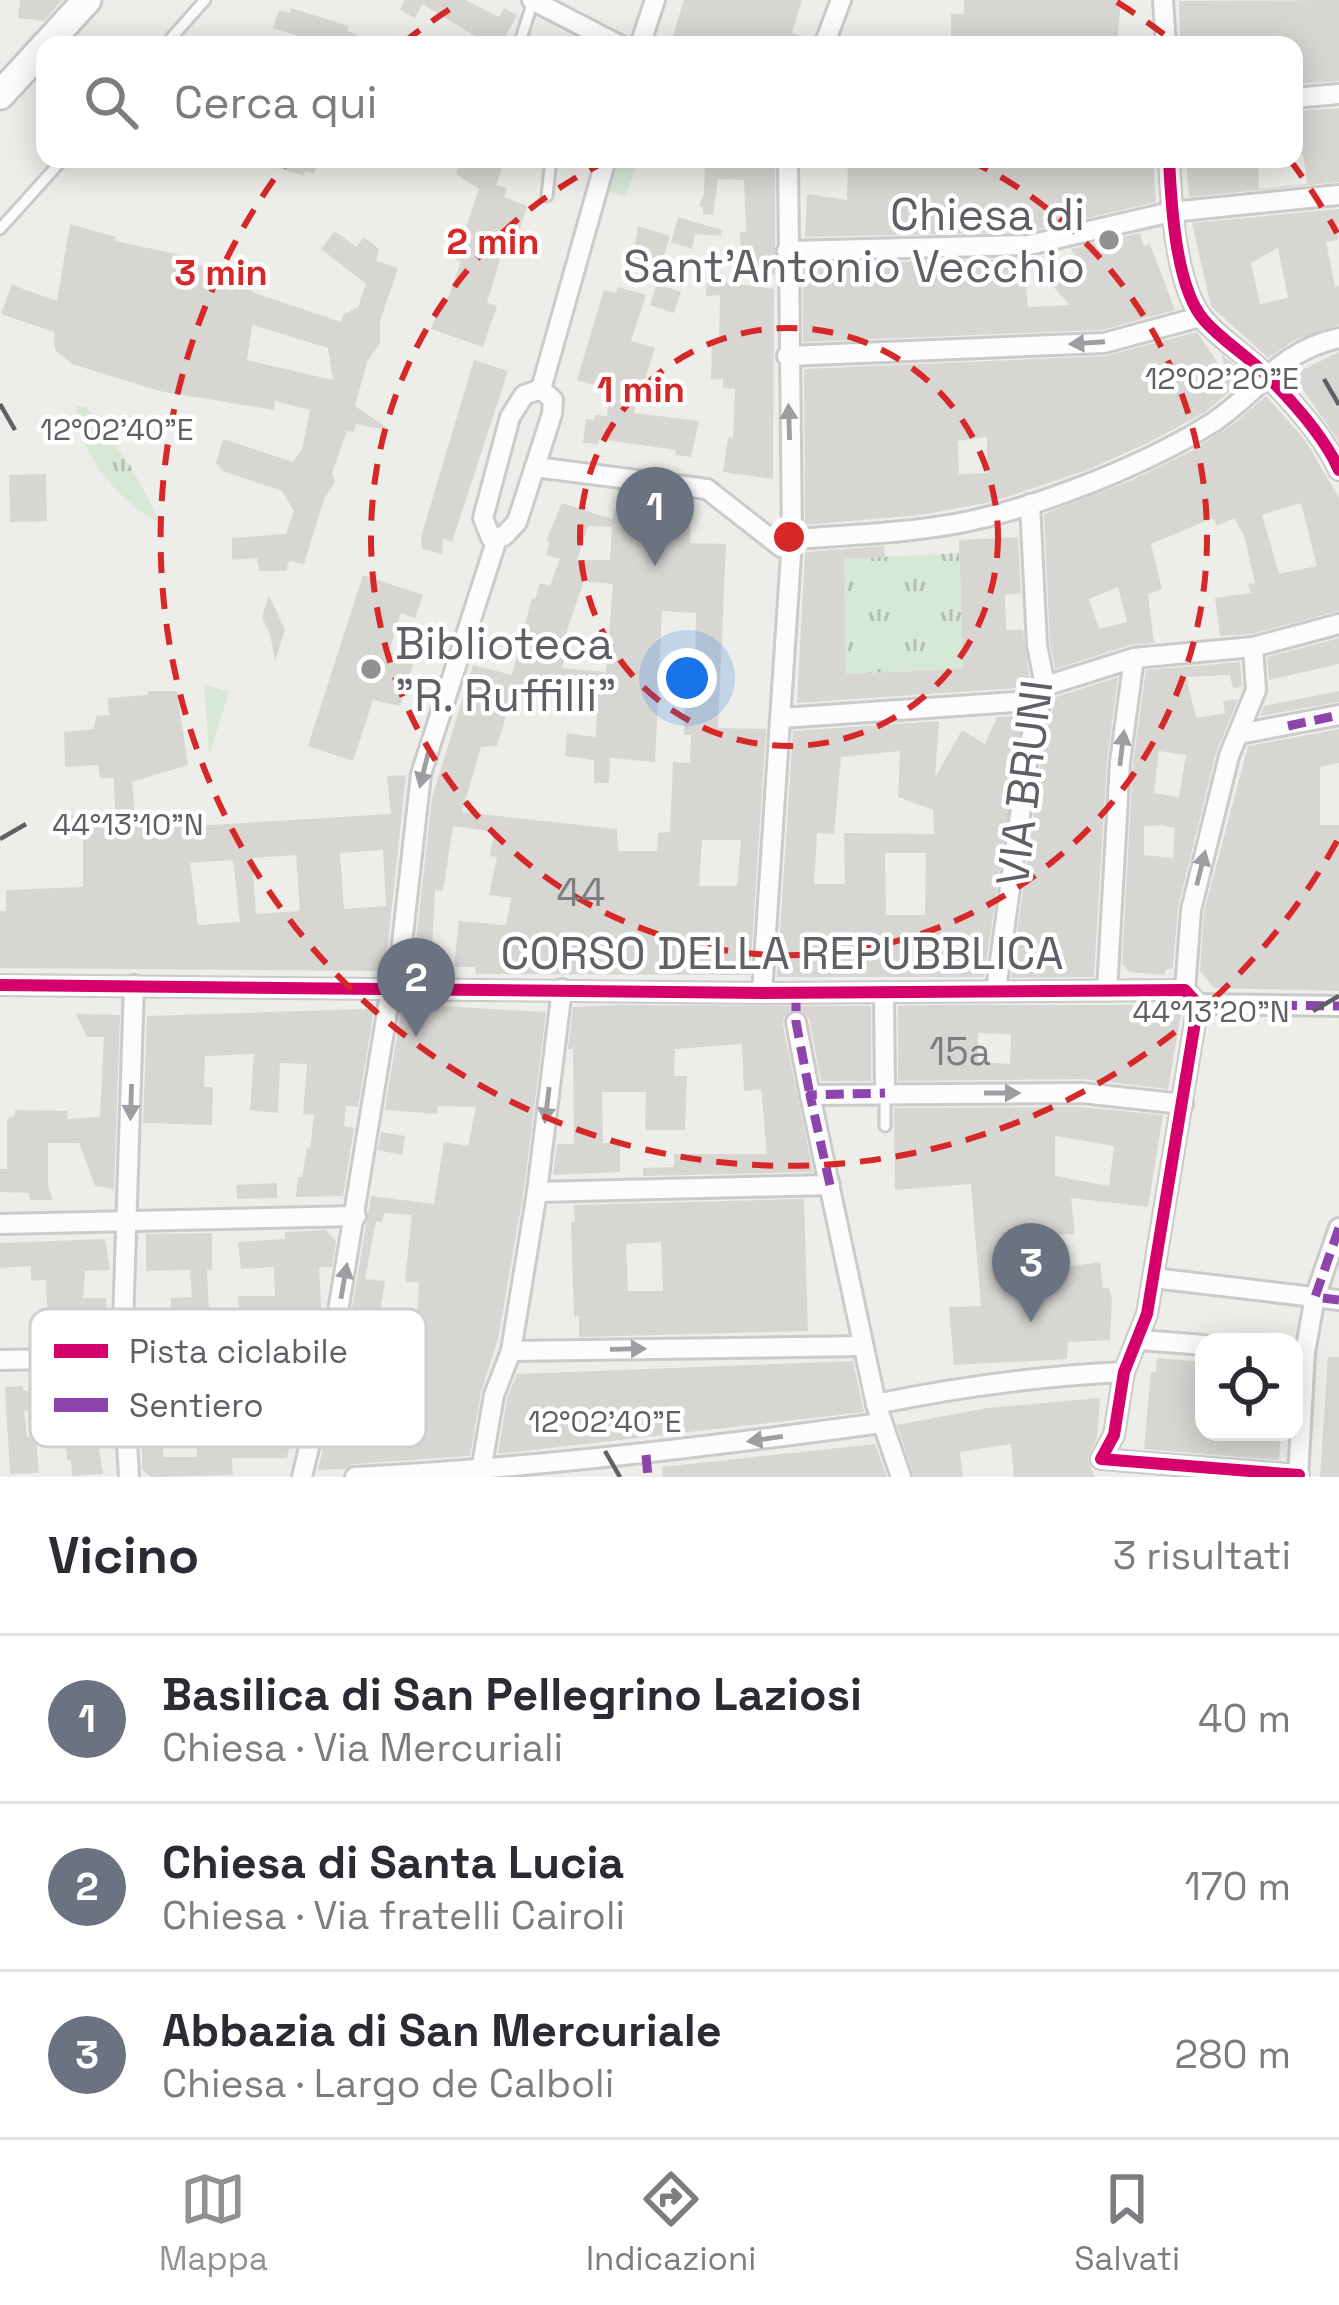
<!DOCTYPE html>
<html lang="it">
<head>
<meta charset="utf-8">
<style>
  :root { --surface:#fff; --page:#f2f2f3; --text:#2b2b33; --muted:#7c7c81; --line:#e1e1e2; --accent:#909193 }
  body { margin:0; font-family:"Space Grotesk",sans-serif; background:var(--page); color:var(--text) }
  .controls { position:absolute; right:36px; bottom:36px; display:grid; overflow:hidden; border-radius:24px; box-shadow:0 6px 30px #0003 }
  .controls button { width:108px; height:108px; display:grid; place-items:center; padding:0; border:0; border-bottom:3px solid var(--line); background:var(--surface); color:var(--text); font:60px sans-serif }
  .you { position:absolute; left:687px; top:678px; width:42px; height:42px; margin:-30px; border:9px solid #fff; border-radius:50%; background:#1a73e8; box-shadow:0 0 0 18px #1a73e833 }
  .badge { display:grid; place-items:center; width:78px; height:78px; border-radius:50%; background:var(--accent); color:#fff; font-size:39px; font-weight:700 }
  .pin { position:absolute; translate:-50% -99px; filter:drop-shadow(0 3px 6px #0008) }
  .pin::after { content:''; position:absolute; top:63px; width:42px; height:36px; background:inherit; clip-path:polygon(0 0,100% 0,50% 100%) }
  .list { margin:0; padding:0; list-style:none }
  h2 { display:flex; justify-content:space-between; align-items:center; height:156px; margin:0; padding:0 48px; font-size:51px }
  h2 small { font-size:39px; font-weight:400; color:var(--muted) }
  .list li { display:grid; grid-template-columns:78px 1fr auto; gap:36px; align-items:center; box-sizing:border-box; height:168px; padding:0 48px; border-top:3px solid var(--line) }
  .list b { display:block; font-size:45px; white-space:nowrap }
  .list p { margin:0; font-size:39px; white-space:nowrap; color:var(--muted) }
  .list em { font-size:39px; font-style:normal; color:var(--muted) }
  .icon { flex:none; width:66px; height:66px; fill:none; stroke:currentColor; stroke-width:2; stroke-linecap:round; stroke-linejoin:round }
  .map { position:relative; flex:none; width:1339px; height:1477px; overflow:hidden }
  .search { position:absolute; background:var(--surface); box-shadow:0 6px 30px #0003; left:36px; right:36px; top:36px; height:132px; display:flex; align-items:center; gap:30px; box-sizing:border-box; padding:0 42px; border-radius:24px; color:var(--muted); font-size:45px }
  .sheet { height:660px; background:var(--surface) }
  nav { display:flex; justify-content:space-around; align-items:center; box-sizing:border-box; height:168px; border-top:3px solid var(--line); background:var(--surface); font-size:33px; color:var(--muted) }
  nav a { display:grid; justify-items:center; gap:6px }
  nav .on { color:var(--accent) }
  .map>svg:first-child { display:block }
  .grass { fill:url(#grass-tufts) }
  .park { fill:#d8e8d7 }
  .building { fill:#d7d6d3; fill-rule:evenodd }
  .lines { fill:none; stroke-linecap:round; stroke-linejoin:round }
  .lane-casing { stroke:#cacbca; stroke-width:15 }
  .street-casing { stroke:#cacbca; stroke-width:24 }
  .secondary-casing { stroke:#c8c9c9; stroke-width:33 }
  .lane { stroke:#fcfcfc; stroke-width:9 }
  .street { stroke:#fcfcfc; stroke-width:18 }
  .secondary { stroke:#fcfcfc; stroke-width:27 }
  .quiet { stroke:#8e44ad; stroke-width:9; stroke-dasharray:18 9; stroke-linecap:butt }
  .cycleway-casing { stroke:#fff; stroke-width:20 }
  .cycleway { stroke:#d6006c; stroke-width:12 }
  .oneway { fill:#9d9ea1 }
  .ticks { fill:none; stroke:#5e6065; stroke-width:4.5 }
  .ring { fill:none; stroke:#d62828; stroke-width:6; stroke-dasharray:21 15 }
  .poi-dot { fill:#909193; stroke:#fff; stroke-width:4.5 }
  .labels { text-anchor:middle; stroke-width:9; stroke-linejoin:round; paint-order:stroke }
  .number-label { font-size:39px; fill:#7d7e81 }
  .poi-label { font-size:45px; fill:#5e6065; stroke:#fff; text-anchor:end }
  .street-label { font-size:45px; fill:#5e6065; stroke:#fff }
  .key { fill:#fff; stroke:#cfcfd1; stroke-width:3 }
  .key-label { font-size:33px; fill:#5e6065 }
  .ticks-label { font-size:30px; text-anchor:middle; fill:#5e6065; stroke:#fff; stroke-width:9; stroke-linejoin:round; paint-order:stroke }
  .centre { fill:#d62828; stroke:#fff; stroke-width:6 }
  .ring-label { font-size:36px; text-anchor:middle; font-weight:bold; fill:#d62828; stroke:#fff; stroke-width:9; stroke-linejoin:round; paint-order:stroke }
</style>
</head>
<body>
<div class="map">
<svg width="1339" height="1477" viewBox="0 0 1339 1477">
  <defs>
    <pattern id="grass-tufts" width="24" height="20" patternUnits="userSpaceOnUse" patternTransform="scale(3)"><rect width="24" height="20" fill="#d8e8d7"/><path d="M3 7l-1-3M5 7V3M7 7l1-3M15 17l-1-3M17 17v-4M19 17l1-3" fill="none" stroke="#b2bfb2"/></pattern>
  </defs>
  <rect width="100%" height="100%" fill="#edede9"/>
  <g class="grass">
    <path d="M76,406L86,407L130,465L162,525C119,501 79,457 76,406Z"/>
    <path d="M959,553L963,669L846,674L844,559Z"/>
    <path d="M204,684L229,692L209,755Z"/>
  </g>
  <path class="park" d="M618,159H638L626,196L608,191Z"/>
  <g class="building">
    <path d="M20,0H62L44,21L18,18Z"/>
    <path d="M405,0H465L499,17L504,8L517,15L501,45H490L422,4L415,18L400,10Z"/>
    <path d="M684,0H802L792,33L812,39L811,45H670Z"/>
    <path d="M964,0H1121L1117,45H951V14H964Z"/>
    <path d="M1339,0V81L1294,84V45H1180L1179,1Z"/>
    <path d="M291,8L349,26L347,31L357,34L354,45H310L311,40L273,28L279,10L289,13Z"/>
    <path d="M1339,108V182L1189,197L1186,159H1258L1259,189L1307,184L1303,154L1294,155V111Z"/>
    <path d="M258,159H319L314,174L305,171L304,176L258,162Z"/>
    <path d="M461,159H505L496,185L507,188L504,197L527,206L516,243L506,239L487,303L497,306L483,347L431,329L441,302L446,304L461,261L455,259L479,189L456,174Z"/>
    <path d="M705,159H775V275L741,264L740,232H746L744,180L718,179L713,215L703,214V207L699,206L704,194Z"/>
    <path d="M1153,160L1156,202L1027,232L805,237L807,194L847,200L848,162Z"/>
    <path d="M1339,209L1338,240L1326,242L1335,287L1339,286V325L1293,341L1268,358L1211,306L1192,223ZM1278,248L1288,298L1260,304L1251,263Z"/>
    <path d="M678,217L722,230L721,236L695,234L692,249L671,242Z"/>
    <path d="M70,224L116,237L115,241L186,256L185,261L256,281L252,292L341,322L343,315L358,307L366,284L321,249L335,231L356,247L364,237L379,249L376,261L398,268L380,321V343L367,362L355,406L392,431L356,424L354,432L347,431L332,473L335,482L324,499L304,564L289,561L286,571H259L257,558L232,560V538L286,534L294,511L282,491L223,471L216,463L223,439L293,462L302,449L310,410L275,401L274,410L159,391L72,364L55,350L54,332L1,314L12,285L57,301ZM252,325L328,348L333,380L247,360Z"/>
    <path d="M638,226L670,236L660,268L633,260Z"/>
    <path d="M1140,233L1144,246L1150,244L1175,310L1102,330L803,342V264L1023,259L1028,307L1070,305L1046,279L1082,272L1071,249Z"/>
    <path d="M707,280L774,289L773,479L723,472L728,437L733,438L735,389L723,388V379L711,380L712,342L719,343L720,295L706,296Z"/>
    <path d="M657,284L681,292L674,313L650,305Z"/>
    <path d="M618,287L646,295L631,341L655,348L634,413L699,421L691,457L675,455L676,450L599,439L598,444L583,443L586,419L594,420L595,415L607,416L609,389L577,380L604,290L616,293Z"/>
    <path d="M1197,332L1227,377L1222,355L1248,376L1205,412L1150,442L1087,470L991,502L921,515L805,525L804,369L1105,356ZM987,437V473L959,474L958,441Z"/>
    <path d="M1339,352V442L1300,385L1297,387L1290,376Z"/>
    <path d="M474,360L508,371L452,542L443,538L442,554L422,549L421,537Z"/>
    <path d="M1266,396L1305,440L1339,498V611L1251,634L1220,636L1215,598L1251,593L1248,584L1255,583L1244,535L1234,518L1217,526L1213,518L1151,544L1162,589L1148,594L1154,643L1130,645L1055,669L1050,643L1044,514L1130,481L1192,451L1236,422ZM1301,503L1317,566L1279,574L1262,515ZM1118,587L1127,622L1099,629L1089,599Z"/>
    <path d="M46,474L47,521L10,522L9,475Z"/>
    <path d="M562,503L612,519L617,506L671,512L690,509V543L726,544L718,728L766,729L750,975L476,974L475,967H454L459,921L506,925L511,898L489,895L497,857L490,856L494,832L453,826L443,891L435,890L431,968H413L432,798L473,665L512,675L532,598L535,599L540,583L550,586L560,559L546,555L550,542L546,541ZM588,526L612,527L610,560H577ZM584,581L613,584L606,672L562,668L568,647L565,636ZM662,611L696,613L695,658L686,657L684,735H691L690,763L673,762L670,832L658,833L657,851H618L617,829L462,812L481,747L497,746L513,692L597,706L596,737L567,733L565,756L594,760V783H609L610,758L655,762ZM702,840H741L737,886H699Z"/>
    <path d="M1018,537L1021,593L1005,595L1006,630H1023L1031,687L797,703L805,552L884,546L885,557L844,559L846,674L963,669L959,540Z"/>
    <path d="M363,575L423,595L415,618L401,613L389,651L414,661L400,706L373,700L353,761L308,746Z"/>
    <path d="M269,595L285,630L275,661L270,634L262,617Z"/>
    <path d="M1339,638V664L1269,680L1267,657Z"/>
    <path d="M1240,662L1242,686L1233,689L1230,675L1186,677L1196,718L1225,713L1223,701L1238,699L1216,753L1178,907L1173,968L1165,970V975L1129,972L1122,963L1133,763L1146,670ZM1159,751L1186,755L1179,797L1154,793ZM1162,825L1175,828L1173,858L1144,855V826Z"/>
    <path d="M1118,677L1107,761L1094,977L1011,978L1043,745L1056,697Z"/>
    <path d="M148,691H177L188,765L132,782L135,813H142L144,829L391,814L387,776L406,775L385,971L0,968V911H6V890L83,887V833L61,835L59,816L115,813L114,778H100L98,765L65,767L64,732L94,729L96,716L109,715L108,698L148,695ZM383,850L386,906L344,909L340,853ZM296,855L300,911L256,914L252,858ZM233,860L240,922L198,925L190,863Z"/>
    <path d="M1339,691V702L1260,716L1264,706Z"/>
    <path d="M1023,715L984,977H777L793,731L939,721L935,778L962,730L985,744L997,717ZM900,751L898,797L933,810L934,834L844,833L845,884H814L817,833L834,834L841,757ZM885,853H926L925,915H886Z"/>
    <path d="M1339,729V763L1320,767V825H1339V991L1214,988L1200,971L1204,912L1248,746Z"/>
    <path d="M402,1004L546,1012L524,1190L498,1339L481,1392L470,1456L354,1464L344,1469L318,1470L344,1356L371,1196L434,1204L444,1142L468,1146L476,1107L438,1106L437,1114L385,1110ZM384,1213L412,1215L405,1282H419L416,1333L377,1328L385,1281L365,1279L376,1221L382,1222ZM367,1358L405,1363L395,1411L354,1414L359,1369L366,1370Z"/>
    <path d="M620,1005L871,1006V1081H821L809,1018L801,1010L792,1009L784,1017L783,1025L813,1172L643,1176V1168L674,1167V1154H767L761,1089L744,1091L742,1044L675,1049L674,1076H687L685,1130H645L646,1092H602L603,1143H620V1172L553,1175L557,1144H574L573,1049H568L573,1007Z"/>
    <path d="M915,1005H1133L1181,1014L1168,1089L1082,1079L898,1081V1006ZM978,1033L1011,1034L1010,1064L978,1062Z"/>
    <path d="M362,1009H374L358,1107L346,1106L344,1126L354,1128L343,1196L296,1197L298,1177H302L307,1148L310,1149L314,1115L303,1114L307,1064L280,1063L278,1113L250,1110L254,1054L205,1056L204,1087H213L212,1125L143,1123L147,1016Z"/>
    <path d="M76,1014L120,1015L114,1189L95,1186L79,1143H48V1185L53,1200H30L29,1193L0,1192V1169H7V1119L15,1115V1110L68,1111L67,1119L100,1117L104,1037H87Z"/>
    <path d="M1081,1107L1163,1115L1148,1207L1071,1198L1075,1234L1011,1236L1014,1276L1066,1273V1267L1100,1262L1103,1288H1109L1112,1299L1110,1340L1068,1342L1067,1359L954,1365L949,1307L981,1306L971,1184L895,1190L894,1108ZM1055,1136L1114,1146L1109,1186L1055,1176Z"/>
    <path d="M381,1132L405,1136L402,1155L378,1150Z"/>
    <path d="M277,1183V1198L237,1199L236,1185Z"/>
    <path d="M804,1199L808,1331L579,1337V1316L574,1317L571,1222H575L574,1205ZM661,1242L663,1291H628L626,1244Z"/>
    <path d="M326,1230L336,1241L332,1267H319L322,1321H305L306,1328L256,1326V1329L242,1330L238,1296H275L274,1267L241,1269L238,1242L285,1239V1232Z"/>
    <path d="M212,1233V1270H207L209,1310H204L205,1328L163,1331L161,1308H171V1298L192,1297L190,1270L146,1271V1234Z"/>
    <path d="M105,1239L110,1270L85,1271L83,1298H106L109,1333H79V1327H60L59,1308H47L46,1280L31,1281V1266L0,1268V1243Z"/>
    <path d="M1328,1357H1339V1477H1320Z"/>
    <path d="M1157,1358L1204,1362V1432H1281L1279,1460L1144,1449L1151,1372H1156Z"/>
    <path d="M853,1361L864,1412L498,1454L507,1399L517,1374Z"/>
    <path d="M299,1373V1397L287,1458H232L233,1475L150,1477L142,1469V1431L164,1429L163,1457H197V1444L245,1442V1394H240V1374Z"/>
    <path d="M81,1382H97V1434L103,1474L72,1476L71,1460H67L65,1422L70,1421L71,1406L75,1405V1384Z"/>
    <path d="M23,1386V1391L35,1390L36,1410L24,1411L27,1437L36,1436L39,1473L10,1474L5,1387Z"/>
    <path d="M1100,1398L1097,1438L1088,1458L1094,1477H1014L1011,1444L960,1452L963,1477H914L897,1425L987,1408Z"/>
    <path d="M875,1444L887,1477H663L662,1467Z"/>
  </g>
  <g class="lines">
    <g class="lane-casing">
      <g id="lane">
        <path d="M165,45L205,0"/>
        <path d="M519,45L533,1"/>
        <path d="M547,196L551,159"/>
        <path d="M0,229L63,159"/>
        <path d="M885,1126V1093"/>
      </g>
    </g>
    <g class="street-casing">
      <g id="street">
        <path d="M532,0L619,45"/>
        <path d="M1163,0L1166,45"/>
        <path d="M640,45L655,0"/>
        <path d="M824,45L841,0"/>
        <path d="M1294,98L1339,94"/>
        <path d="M1169,159C1171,201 1175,287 1204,320C1222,341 1247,355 1266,375C1292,401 1324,436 1339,470"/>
        <path d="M787,251L1029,245L1171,212L1339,195"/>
        <path d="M787,356L1104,343L1200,317"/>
        <path d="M541,389L553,400L552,414L517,522L504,536L491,538L483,518L510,417L524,395Z"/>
        <path d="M541,389L606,159"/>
        <path d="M535,467L707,489L781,547L792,539C850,535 909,533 965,522C1041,506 1146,465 1212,423C1259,393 1276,352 1339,338"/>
        <path d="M1045,686L1134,658L1253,647L1339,624"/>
        <path d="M782,718L1042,700"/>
        <path d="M1239,734L1339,715"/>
        <path d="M0,985L762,993L1185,990L1198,1004"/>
        <path d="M397,988L421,774L497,539"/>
        <path d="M996,990L1030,742L1045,686L1037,645L1030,504"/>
        <path d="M1185,990L1191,910L1229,756L1256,690L1253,647"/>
        <path d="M1107,991L1120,762L1134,658"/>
        <path d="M884,992L885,1093"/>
        <path d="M762,993L792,539L788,159"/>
        <path d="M1198,1004L1147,1314L1124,1372L1114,1435L1101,1459L1299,1475"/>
        <path d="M1198,1004L1339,1006"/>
        <path d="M796,1022L810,1095"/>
        <path d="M537,1192L830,1185"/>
        <path d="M0,1224L356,1216"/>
        <path d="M1154,1278L1339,1300"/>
        <path d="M1140,1340L1204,1345"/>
        <path d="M511,1351L863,1346"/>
        <path d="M1294,1351L1305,1352L1315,1297L1339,1228"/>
        <path d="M0,1360L331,1354"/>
        <path d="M876,1404C958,1387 1040,1376 1124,1372"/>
        <path d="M481,1471L494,1395L511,1351L537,1192L562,989"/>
        <path d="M129,1477L122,1355L134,985"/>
        <path d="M302,1477L331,1354L391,988"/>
        <path d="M355,1477C532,1468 706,1447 881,1423"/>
        <path d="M901,1477L876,1404L810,1095L1082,1093L1183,1104"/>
        <path d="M1298,1477L1305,1352"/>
      </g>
    </g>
    <g class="secondary-casing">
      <g id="secondary">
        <path d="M46,45L87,0"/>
        <path d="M0,95L45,46"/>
      </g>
    </g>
    <use href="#lane" class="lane"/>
    <use href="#street" class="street"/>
    <use href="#secondary" class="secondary"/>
    <g class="quiet">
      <path d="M1288,726L1339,715"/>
      <path d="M796,993V1022L810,1095"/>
      <path d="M1198,1004L1339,1006"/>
      <path d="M830,1185L810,1095L885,1093"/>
      <path d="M1339,1228L1315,1297L1339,1300"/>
      <path d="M646,1455L648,1477"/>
    </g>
    <g class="cycleway-casing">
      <g id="cycleway">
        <path d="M1169,159C1171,201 1175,287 1204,320C1222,341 1247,355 1266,375C1292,401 1324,436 1339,470"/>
        <path d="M0,985L762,993L1185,990L1198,1004L1147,1314L1124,1372L1114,1435L1101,1459L1299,1475"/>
      </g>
    </g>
    <use href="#cycleway" class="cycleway"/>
  </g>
  <defs><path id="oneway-solid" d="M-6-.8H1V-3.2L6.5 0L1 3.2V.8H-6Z" transform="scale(3)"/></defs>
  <g class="oneway">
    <use href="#oneway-solid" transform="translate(1087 343) rotate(176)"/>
    <use href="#oneway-solid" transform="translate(789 422) rotate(-92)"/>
    <use href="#oneway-solid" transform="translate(1122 748) rotate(-83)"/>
    <use href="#oneway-solid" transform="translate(424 770) rotate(104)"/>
    <use href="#oneway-solid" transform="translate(1201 868) rotate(-76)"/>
    <use href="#oneway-solid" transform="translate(1002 1093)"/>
    <use href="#oneway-solid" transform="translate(131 1102) rotate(92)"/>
    <use href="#oneway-solid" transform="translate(547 1105) rotate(97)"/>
    <use href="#oneway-solid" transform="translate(344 1281) rotate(-80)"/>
    <use href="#oneway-solid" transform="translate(628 1349) rotate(-1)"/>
    <use href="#oneway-solid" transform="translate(765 1439) rotate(172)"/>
  </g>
  <path class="ticks" d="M1324,379L1339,405M0,404L15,430M0,839L26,824M1313,1011L1339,996M605,1451L620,1477"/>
  <g class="ring">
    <circle cx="789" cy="537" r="209"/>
    <path d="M969 160A418 418 0 1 1 609 160"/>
    <path d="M1337 841A627 627 0 1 1 288 160M403 43A627 627 0 0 1 461 2M1117 2A627 627 0 0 1 1175 43M1290 160A627 627 0 0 1 1337 233"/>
  </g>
  <g class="poi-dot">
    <circle cx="1109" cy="240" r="12"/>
    <circle cx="371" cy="669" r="12"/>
  </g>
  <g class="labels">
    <g class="number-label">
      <text x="581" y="906">44</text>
      <text x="960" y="1065">15a</text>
    </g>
    <g class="poi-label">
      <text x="1085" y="230">Chiesa di<tspan x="1085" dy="52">Sant'Antonio Vecchio</tspan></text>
      <text x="395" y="659" text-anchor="start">Biblioteca<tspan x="395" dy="52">"R. Ruffilli"</tspan></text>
    </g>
    <g class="street-label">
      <text transform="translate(1024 783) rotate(-83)" y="16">VIA BRUNI</text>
      <text x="782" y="969">CORSO DELLA REPUBBLICA</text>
    </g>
  </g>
  <rect x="30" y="1309" width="396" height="138" rx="18" class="key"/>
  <rect x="54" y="1344" width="54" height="14" fill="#d6006c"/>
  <rect x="54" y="1398" width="54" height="14" fill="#8e44ad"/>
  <g class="key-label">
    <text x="129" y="1363">Pista ciclabile</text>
    <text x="129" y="1417">Sentiero</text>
  </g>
  <g class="ticks-label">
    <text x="1222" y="389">12°02'20"E</text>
    <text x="117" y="440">12°02'40"E</text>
    <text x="128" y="835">44°13'10"N</text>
    <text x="1211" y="1022">44°13'20"N</text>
    <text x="605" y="1432">12°02'40"E</text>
  </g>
  <circle cx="789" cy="537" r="18" class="centre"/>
  <g class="ring-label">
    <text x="493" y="254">2 min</text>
    <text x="221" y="285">3 min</text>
    <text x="641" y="402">1 min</text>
  </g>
</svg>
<div class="controls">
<button><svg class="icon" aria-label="locate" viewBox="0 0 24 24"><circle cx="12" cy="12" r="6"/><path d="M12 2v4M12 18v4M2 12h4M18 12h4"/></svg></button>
</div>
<div class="you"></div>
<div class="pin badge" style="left:655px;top:566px;background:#6b7280">1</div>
<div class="pin badge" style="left:416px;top:1037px;background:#6b7280">2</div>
<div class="pin badge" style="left:1031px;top:1322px;background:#6b7280">3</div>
<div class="search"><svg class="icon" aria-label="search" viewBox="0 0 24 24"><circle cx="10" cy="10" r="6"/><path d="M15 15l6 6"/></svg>Cerca qui</div>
</div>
<section class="sheet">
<h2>Vicino<small>3 risultati</small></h2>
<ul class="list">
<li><span class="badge" style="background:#6b7280">1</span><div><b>Basilica di San Pellegrino Laziosi</b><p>Chiesa · Via Mercuriali</p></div><em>40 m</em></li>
<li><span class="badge" style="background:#6b7280">2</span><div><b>Chiesa di Santa Lucia</b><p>Chiesa · Via fratelli Cairoli</p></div><em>170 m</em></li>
<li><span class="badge" style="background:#6b7280">3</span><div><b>Abbazia di San Mercuriale</b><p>Chiesa · Largo de Calboli</p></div><em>280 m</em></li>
</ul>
</section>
<nav>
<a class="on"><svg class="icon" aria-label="map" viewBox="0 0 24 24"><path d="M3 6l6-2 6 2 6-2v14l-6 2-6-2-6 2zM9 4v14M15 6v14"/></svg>Mappa</a>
<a><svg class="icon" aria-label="directions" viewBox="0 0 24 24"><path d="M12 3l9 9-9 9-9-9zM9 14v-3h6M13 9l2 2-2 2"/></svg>Indicazioni</a>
<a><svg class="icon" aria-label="saved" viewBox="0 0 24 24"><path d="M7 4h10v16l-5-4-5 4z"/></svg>Salvati</a>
</nav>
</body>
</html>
